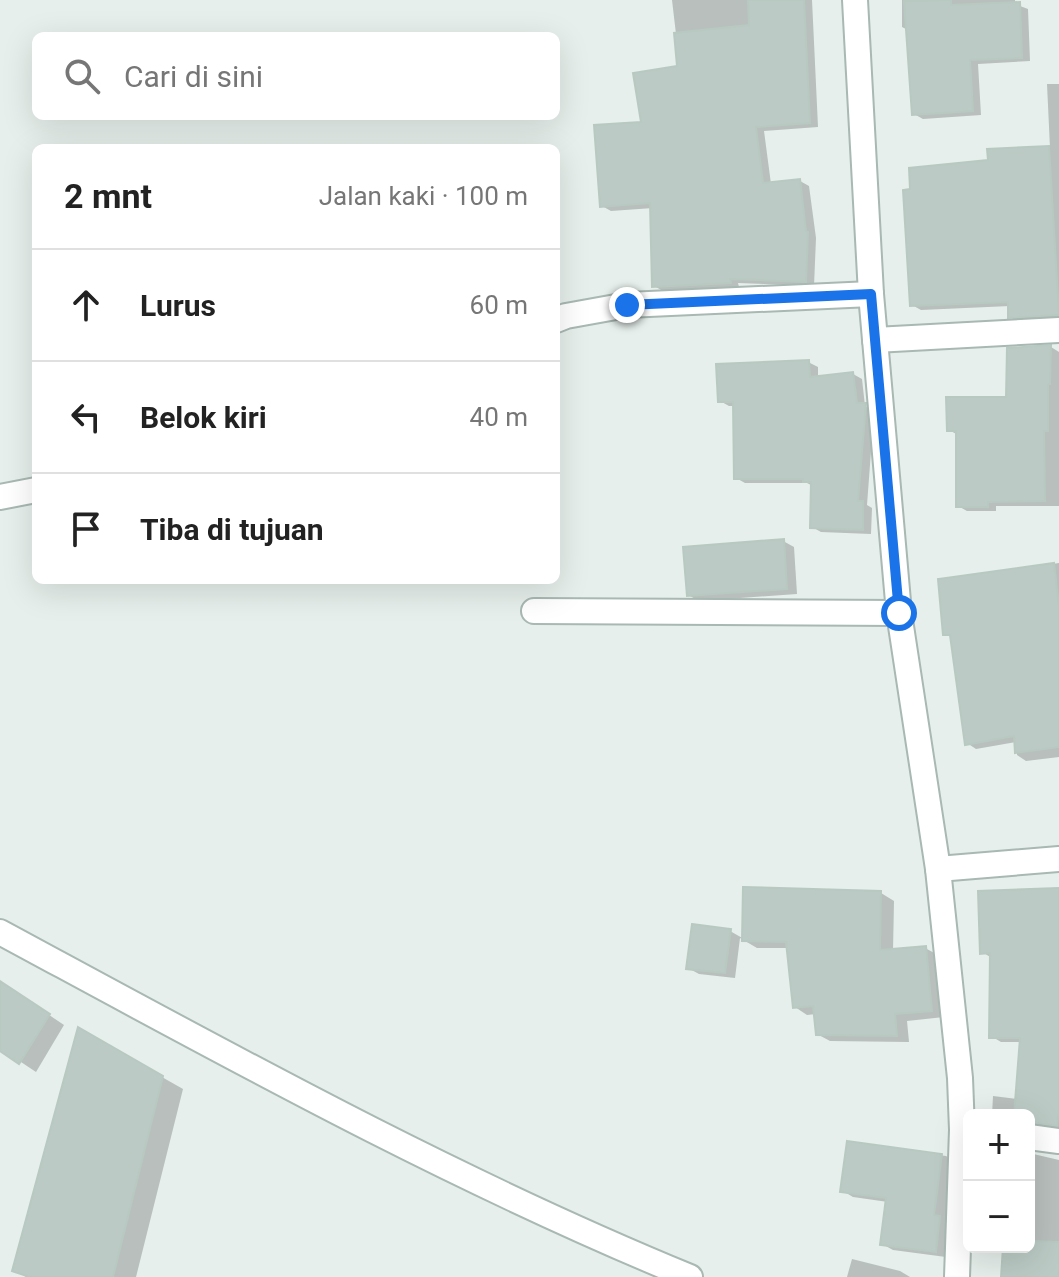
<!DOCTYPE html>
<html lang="id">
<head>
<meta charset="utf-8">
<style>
  :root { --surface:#fff; --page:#f2f2f2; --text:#222; --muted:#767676; --line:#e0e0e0 }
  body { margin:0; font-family:Roboto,sans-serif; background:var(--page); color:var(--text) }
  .controls { position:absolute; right:24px; bottom:24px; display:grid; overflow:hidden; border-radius:12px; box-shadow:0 8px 32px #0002 }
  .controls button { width:72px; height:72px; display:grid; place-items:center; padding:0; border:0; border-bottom:2px solid var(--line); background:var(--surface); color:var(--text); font:40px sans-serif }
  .stop { position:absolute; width:24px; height:24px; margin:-18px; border:6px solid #1a73e8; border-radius:50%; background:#fff }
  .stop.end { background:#1a73e8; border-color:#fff; box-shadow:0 2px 8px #0008 }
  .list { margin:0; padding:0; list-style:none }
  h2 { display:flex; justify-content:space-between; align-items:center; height:104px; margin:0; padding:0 32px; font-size:34px }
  h2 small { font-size:26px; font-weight:400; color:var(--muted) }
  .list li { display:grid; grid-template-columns:52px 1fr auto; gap:24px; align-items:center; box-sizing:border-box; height:112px; padding:0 32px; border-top:2px solid var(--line) }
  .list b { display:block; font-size:30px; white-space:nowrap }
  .list em { font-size:26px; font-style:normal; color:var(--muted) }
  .icon { flex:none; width:44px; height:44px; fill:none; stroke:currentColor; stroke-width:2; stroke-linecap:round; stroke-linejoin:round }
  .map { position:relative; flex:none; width:1059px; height:1277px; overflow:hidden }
  .search { position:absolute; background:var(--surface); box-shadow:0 8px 32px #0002; left:32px; top:32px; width:528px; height:88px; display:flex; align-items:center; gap:20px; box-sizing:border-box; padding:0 28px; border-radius:12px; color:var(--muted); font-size:30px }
  .panel { position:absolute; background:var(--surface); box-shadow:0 8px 32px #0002; left:32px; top:144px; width:528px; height:440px; border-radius:12px }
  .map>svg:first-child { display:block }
  .shadow { fill:#0003 }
  .building { fill:#bbcac4; stroke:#b8c9c2; stroke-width:2 }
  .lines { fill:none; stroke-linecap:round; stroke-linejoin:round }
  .street-casing { stroke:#a8b8b2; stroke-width:28 }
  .street { stroke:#fff; stroke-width:24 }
  .route { stroke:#1a73e8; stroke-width:10 }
</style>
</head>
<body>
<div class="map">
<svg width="1059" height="1277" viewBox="0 0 1059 1277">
  <rect width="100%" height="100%" fill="#e6efeb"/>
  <g class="shadow">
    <path d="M672,0H812L818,127L764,131L771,184L800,181L809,186L816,238L814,286L738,283L739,287L663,291L654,286L653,208L611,211L602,206L643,123L680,68Z"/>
    <path d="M902,0H1015V4L1028,9L1030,61L978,64L981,115L923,119L914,114L908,30L902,27Z"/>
    <path d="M1047,84H1059V319L1018,322L1010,317V306L921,310L912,305L990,162L989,151L1050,148Z"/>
    <path d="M1051,347L1059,352V506H996V511H967L958,506V435L949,430L1008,399Z"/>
    <path d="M808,362L818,367V378L853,374L862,379L865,406L874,411L867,505L872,508L871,534L821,532L812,527L813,486L807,483H745L736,478L735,406H729L720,401Z"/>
    <path d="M783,541L794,547L797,594L699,601L688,595Z"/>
    <path d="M1059,563V757L1026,761L1017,755L1016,742L976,749L967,743L953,638L945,634L940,581Z"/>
    <path d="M1059,890V1129L1041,1126L1029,1131V1115H992L993,1096L1017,1099L1021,1042H1001L991,1036L992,958L982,952Z"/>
    <path d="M881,893L894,901L893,951L925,948L938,955L944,1017L907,1021L909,1042L830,1041L817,1034L816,1014L807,1015L795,1007L788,948H757L740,938L735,978L699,974L688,968L730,931L744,939Z"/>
    <path d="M0,982L64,1025L36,1072L0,1048Z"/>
    <path d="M79,1030L183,1089L136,1277H26L14,1270Z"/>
    <path d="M849,1143L946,1156L956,1162L946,1257L893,1250L882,1244L888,1202L853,1197L843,1191Z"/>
    <path d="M1029,1153L1059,1160V1277H1003L1005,1247H1029Z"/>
    <path d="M852,1259L900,1271L910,1277H847Z"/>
  </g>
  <g class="building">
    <path d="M748,0H804L810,123L756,127L763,183L800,179L806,231L808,232L806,282L730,279L731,283L652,287L650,203L600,207L594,125L641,122L633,73L677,66L674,33L749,25Z"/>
    <path d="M951,0V5L1020,2L1022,58L970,60L973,111L912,115L904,1Z"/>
    <path d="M1049,146L1059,315L1008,318V302L910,306L903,190L910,189L909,168L988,160L987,149Z"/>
    <path d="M1051,345L1050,384H1048V431H1044L1045,501L988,502V507H956V431H947L946,397H1006L1007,348Z"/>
    <path d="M809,360L810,377L853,372L857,403H866L858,501H863V530L810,528L811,482H803V479H734L733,402H718L716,364Z"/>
    <path d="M784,539L787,589L687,596L683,547Z"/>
    <path d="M1054,563L1059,606V747L1015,753L1014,736L965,745L950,635H943L938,579Z"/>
    <path d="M743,887L881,891L880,950L926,946L932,1011L895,1014L897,1036L816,1035L813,1006L793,1008L786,942L742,941Z"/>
    <path d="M1059,888V1110L1057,1126L1029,1122V1115H1014L1020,1038H989L990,953L980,954L978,891Z"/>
    <path d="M692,924L731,929L725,973L686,969Z"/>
    <path d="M0,981L50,1014L19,1064L0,1051Z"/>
    <path d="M78,1027L163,1076L113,1277H30L12,1271Z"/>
    <path d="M847,1141L942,1154L934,1215L940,1216L936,1252L880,1245L886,1198L840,1192Z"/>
    <path d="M1029,1241L1059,1242V1277H1001L1003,1247H1029Z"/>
  </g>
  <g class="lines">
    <g class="street-casing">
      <g id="street">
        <path d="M855,0L871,294L899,613L938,869L960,1078L962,1130L957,1277"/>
        <path d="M556,320L566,316L627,305L871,294"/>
        <path d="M875,340L1059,330"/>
        <path d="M0,497L36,490"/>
        <path d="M534,611L899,613"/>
        <path d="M938,869L1059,859"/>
        <path d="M0,932C226,1054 451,1179 690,1277"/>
        <path d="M1029,1137L1059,1141"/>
      </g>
    </g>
    <use href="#street" class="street"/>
  </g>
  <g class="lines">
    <path class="route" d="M627,305L871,294L899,613"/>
  </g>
</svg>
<div class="controls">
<button>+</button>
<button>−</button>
</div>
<div class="stop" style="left:899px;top:613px"></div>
<div class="stop end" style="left:627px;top:305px"></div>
<div class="search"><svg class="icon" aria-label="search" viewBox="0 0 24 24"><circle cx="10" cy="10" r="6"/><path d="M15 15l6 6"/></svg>Cari di sini</div>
<section class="panel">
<h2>2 mnt<small>Jalan kaki · 100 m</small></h2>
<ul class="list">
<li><svg class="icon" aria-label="ahead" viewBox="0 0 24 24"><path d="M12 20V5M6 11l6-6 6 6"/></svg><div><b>Lurus</b></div><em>60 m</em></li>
<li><svg class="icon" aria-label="left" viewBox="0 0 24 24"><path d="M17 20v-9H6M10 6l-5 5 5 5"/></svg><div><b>Belok kiri</b></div><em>40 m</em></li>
<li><svg class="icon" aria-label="arrive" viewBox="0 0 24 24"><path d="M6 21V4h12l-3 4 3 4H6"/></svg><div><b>Tiba di tujuan</b></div></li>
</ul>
</section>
</div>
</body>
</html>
